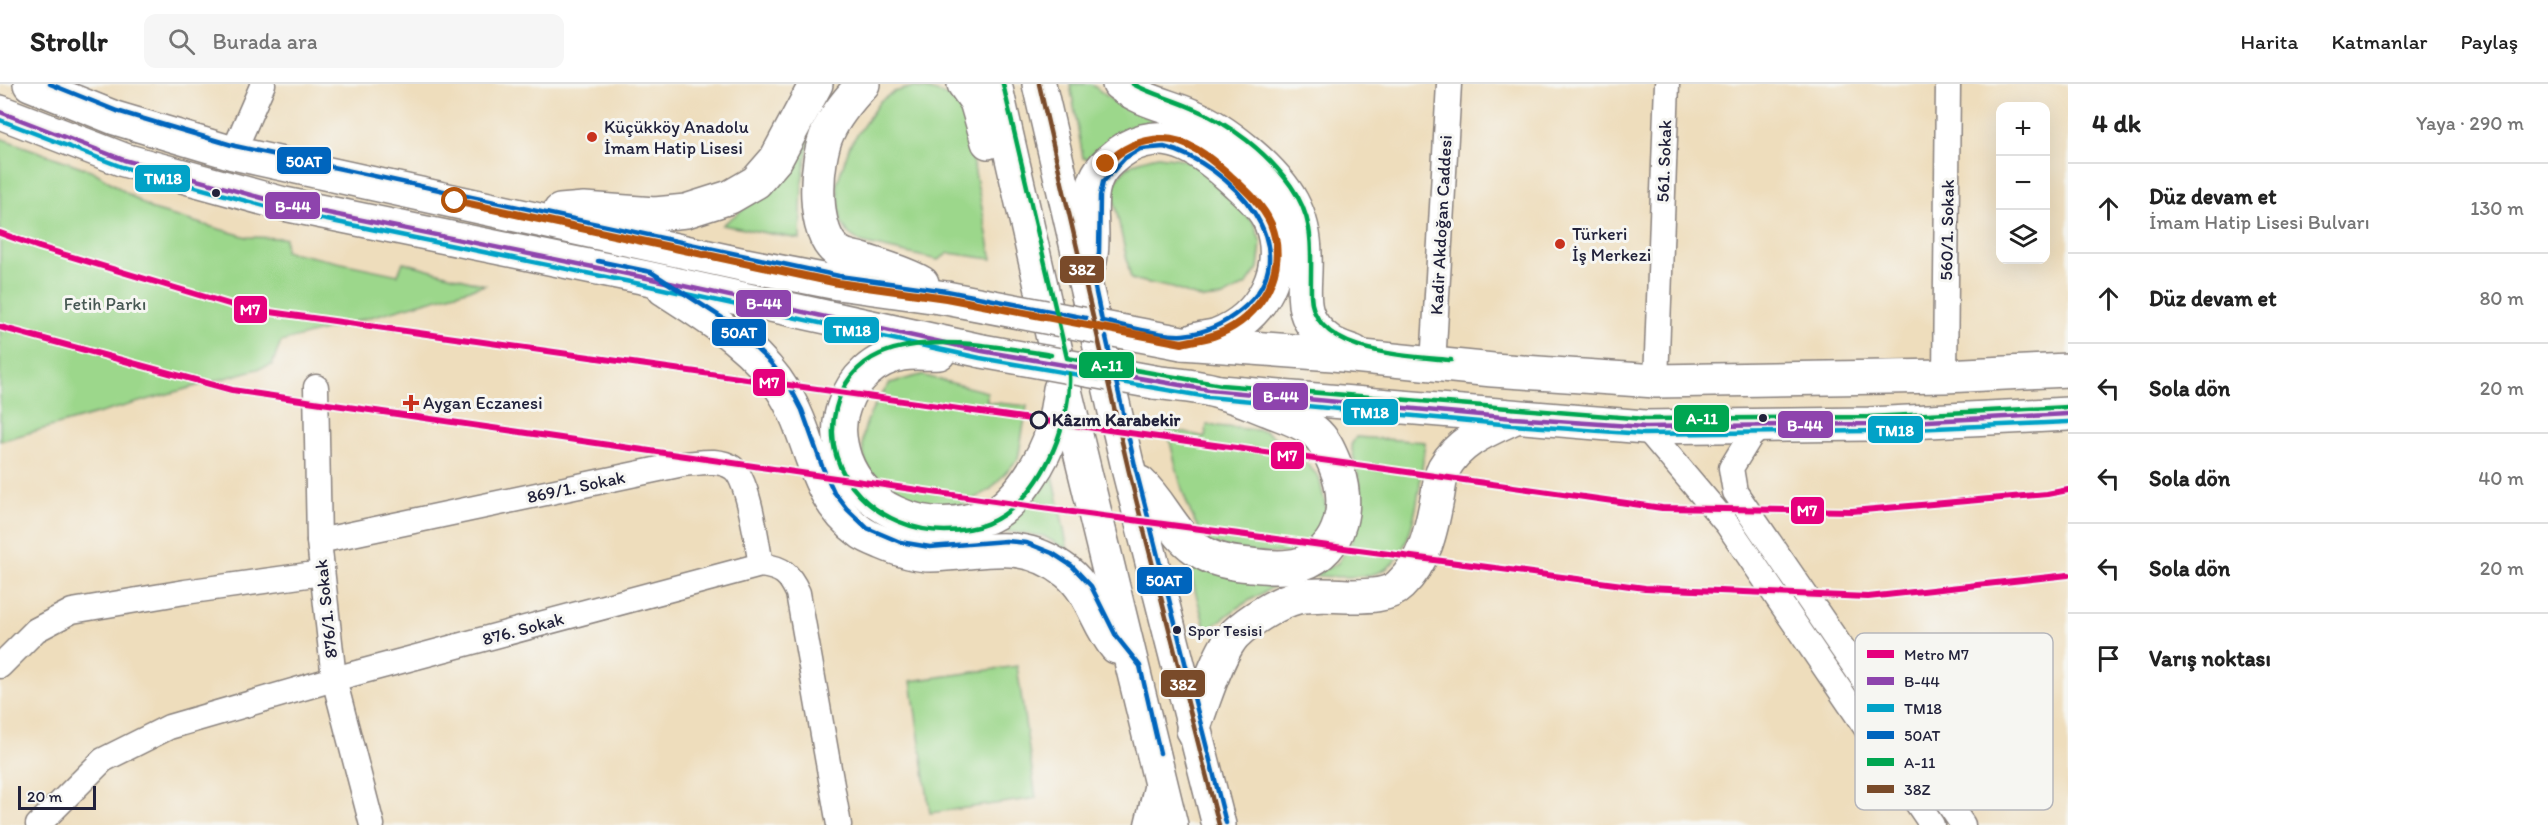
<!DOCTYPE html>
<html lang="tr">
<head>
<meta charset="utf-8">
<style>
  :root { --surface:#fff; --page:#f6f6f6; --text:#222; --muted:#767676; --line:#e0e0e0 }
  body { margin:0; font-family:Itim,sans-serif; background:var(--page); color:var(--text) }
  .controls { position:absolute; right:18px; top:18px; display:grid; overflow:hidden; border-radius:12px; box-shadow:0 6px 24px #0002 }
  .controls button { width:54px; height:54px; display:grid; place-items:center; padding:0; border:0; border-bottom:2px solid var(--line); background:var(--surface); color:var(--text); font:30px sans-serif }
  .scale { position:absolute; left:18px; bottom:15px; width:78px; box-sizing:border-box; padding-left:6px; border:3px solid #22223b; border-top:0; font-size:16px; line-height:21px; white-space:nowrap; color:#22223b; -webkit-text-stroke:4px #f6f6f2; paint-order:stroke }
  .stop { position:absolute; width:18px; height:18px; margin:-14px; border:4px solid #b45309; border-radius:50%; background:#fff }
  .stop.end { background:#b45309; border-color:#fff; box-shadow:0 2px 6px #0008 }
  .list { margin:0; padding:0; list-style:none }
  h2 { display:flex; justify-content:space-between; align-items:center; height:78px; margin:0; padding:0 24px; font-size:26px }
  h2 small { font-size:20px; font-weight:400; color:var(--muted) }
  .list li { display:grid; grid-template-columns:39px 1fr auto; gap:18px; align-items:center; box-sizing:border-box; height:90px; padding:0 24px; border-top:2px solid var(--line) }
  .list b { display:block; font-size:22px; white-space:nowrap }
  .list p { margin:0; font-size:20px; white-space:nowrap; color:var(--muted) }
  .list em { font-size:20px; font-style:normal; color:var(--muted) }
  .icon { flex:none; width:33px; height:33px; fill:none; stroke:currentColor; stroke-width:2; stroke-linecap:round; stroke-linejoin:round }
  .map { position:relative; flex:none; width:2068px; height:741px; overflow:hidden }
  header { display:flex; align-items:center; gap:36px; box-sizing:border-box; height:84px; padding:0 30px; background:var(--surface); border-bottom:2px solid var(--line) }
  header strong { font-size:28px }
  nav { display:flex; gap:33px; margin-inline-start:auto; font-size:21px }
  .search { width:420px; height:54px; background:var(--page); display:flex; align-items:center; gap:15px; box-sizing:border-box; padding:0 21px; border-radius:12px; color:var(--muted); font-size:22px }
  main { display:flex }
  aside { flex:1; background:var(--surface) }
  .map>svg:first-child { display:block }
  .green { fill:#9cd78b; stroke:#5f7c63; stroke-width:1.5 }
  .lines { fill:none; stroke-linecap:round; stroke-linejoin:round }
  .minor-casing { stroke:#88807c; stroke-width:27 }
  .tertiary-casing { stroke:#88807c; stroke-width:33 }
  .primary-casing { stroke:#88807c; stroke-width:36 }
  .minor { stroke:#fff; stroke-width:24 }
  .tertiary { stroke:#fff; stroke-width:30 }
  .primary { stroke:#fff; stroke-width:33 }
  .primary-bridge-casing { stroke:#88807c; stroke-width:36; stroke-linecap:butt }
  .primary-bridge { stroke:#fff; stroke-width:33 }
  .bus-1-casing { stroke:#f6f6f2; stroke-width:9 }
  .bus-2-casing { stroke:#f6f6f2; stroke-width:9 }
  .bus-3-casing { stroke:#f6f6f2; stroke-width:9 }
  .bus-4-casing { stroke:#f6f6f2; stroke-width:9 }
  .bus-5-casing { stroke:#f6f6f2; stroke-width:9 }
  .bus-1 { stroke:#8e44ad; stroke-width:4.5 }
  .bus-2 { stroke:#02a2c7; stroke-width:4.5 }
  .bus-3 { stroke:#0065bd; stroke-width:4.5 }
  .bus-4 { stroke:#00a651; stroke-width:4.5 }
  .bus-5 { stroke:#7a4b2a; stroke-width:4.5 }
  .metro-1-casing { stroke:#f6f6f2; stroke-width:10 }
  .metro-1 { stroke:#e5007d; stroke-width:6 }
  .route { stroke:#b45309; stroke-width:8 }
  .poi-dot { fill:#c8321e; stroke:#f6f6f2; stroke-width:2 }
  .bus-dot { fill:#22223b; stroke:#f6f6f2; stroke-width:2 }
  .stop-dot { fill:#f6f6f2; stroke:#22223b; stroke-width:3 }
  .labels { text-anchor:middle; stroke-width:6; stroke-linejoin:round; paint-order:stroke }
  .bus-label { font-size:16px; fill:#22223b; stroke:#f6f6f2; text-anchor:start }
  .poi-label { font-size:18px; fill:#22223b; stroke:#f6f6f2; text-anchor:start }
  .street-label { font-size:18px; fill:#22223b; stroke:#f6f6f2 }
  .park-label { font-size:18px; fill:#475853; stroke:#f6f6f2 }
  .stop-label { font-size:18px; font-weight:bold; fill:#22223b; stroke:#f6f6f2; text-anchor:start }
  .key { fill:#f6f6f2; stroke:#b6b6bb; stroke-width:1.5 }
  .key-label { font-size:16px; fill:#22223b }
  .line-badge { stroke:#f6f6f2; stroke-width:2 }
  .badge-label { font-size:16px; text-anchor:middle; font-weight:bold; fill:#fff }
</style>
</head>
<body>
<header>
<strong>Strollr</strong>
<div class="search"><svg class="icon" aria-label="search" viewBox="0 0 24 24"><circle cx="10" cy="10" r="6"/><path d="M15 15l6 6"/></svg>Burada ara</div>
<nav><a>Harita</a><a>Katmanlar</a><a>Paylaş</a></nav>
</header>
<main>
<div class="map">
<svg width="2068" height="741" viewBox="0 0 2068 741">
  <rect width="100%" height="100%" fill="#f6f6f2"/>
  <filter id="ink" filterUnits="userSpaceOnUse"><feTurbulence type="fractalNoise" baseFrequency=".0167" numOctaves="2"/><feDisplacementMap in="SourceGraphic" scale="12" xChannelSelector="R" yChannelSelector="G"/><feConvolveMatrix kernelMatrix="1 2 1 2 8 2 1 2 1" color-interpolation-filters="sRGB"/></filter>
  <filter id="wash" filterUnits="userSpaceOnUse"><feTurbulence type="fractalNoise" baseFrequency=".008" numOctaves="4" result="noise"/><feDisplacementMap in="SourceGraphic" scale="24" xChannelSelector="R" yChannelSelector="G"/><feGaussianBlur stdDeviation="1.35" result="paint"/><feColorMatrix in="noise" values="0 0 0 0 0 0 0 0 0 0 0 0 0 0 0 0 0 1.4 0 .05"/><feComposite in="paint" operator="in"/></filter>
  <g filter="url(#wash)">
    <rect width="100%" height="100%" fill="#eeddbc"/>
    <g class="green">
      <path d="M1070,0H1091L1116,19L1152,35L1153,43L1090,75L1083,74Z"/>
      <path d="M913,3C936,7 948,8 963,27L992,175L949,169L938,176L862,159L849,150L841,138L837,99L850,61L880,17L894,8Z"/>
      <path d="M805,50L810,53L802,97L800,155L722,141L776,101Z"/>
      <path d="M0,54L93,87L153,126L247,153L285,154V167L398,191L403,178L485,201L281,258L272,281L0,357Z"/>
      <path d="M1158,72L1182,75L1199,84L1254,139L1261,159L1258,184L1247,200L1223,213L1203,215L1172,204L1131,195L1112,106C1122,82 1133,77 1158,72Z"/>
      <path d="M921,291L987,308V318L1027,322L1018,375L990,406L953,426L894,417C886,408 876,398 870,388C852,353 870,327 890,299Z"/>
      <path d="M1207,341L1265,347L1292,364L1319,393L1328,432L1315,455L1298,470L1251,468L1207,459C1183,424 1177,385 1167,345L1205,353Z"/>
      <path d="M1356,353L1425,358C1421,392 1416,472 1382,487C1362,496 1333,492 1312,492L1338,479L1352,457L1362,429L1360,401L1351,361Z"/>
      <path d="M1053,391L1068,466L1043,452L1003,447V441L1046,393Z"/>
      <path d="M1188,480L1248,497L1282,498L1240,522L1206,547Z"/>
      <path d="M1017,582L1036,714L930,729L911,597Z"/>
    </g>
  </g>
  <g filter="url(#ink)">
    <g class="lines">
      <g class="minor-casing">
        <g id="minor">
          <path d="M233,69L263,0"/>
          <path d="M1433,281L1449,0"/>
          <path d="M1945,292L1948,0"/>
          <path d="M1656,297L1667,0"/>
          <path d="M316,303L319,457L334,595L372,741"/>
          <path d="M1762,342L1750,353L1731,384L1735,408L1963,741"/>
          <path d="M1645,343L1727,440L1932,741"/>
          <path d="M319,457L683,380C699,379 719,374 733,384C749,396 757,460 761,481"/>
          <path d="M0,582L36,546L72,527L185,508L322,489"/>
          <path d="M38,741L103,676L169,643L334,595L761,481C782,484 789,489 798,509L839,741"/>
        </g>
      </g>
      <g class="tertiary-casing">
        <path id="tertiary" d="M1150,741L1160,700"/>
      </g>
      <g class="primary-casing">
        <g id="primary">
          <path d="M30,0L115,34L233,69L745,181L838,199L946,214"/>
          <path d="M863,0C850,14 836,30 828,48C815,74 810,153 840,169C846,173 855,174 862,176C882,183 903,188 922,199"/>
          <path d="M964,0L976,17L988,58"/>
          <path d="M995,0L1062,294L1171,741"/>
          <path d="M1039,0L1129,388L1219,741"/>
          <path d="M1119,0C1140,16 1166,21 1190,31C1225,45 1274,85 1292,118C1301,135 1305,152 1305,171C1307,206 1294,232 1329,257C1335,262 1346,265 1354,268"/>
          <path d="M0,28L124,76L284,120L647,194L982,267"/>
          <path d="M560,127L584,125L655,130L686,127L730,113L756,98L776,75L816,0"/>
          <path d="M1090,177C1096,151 1086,120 1096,95C1101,82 1116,70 1128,63C1171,40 1206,70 1236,98C1249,110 1265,124 1271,140C1288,185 1262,234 1217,251C1210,253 1202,254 1195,256"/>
          <path d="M664,205C707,233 756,262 784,308C814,356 811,412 862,449C868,453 876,456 883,459C897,465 915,471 931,471C982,470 1021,452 1067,488C1092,508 1096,539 1116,563"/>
          <path d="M1182,259L1333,270L1493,286L1656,297L1945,292L2068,286"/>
          <path d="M939,269C927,270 914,268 902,270C874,275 853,295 844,322C837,340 839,356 845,375C864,425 917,447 968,437C974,435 984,435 990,432C1017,419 1045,374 1053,345C1056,332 1058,318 1060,305"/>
          <path d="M1220,308L1645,343L1869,340L2068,330"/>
          <path d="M1140,399C1164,421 1173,453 1203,469C1217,477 1236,480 1251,481C1267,483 1286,485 1301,480C1343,466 1351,418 1335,381C1330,369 1325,356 1314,347C1301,337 1284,332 1269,326C1253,320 1238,313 1222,309C1201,302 1176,301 1154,298"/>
          <path d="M1193,646C1202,622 1218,568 1235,550C1248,537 1280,517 1298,513C1314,510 1331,511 1348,512C1364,512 1388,513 1400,501C1425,477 1431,447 1437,415C1439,405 1440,392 1444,384C1459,357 1487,346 1513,334"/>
        </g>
      </g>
      <use href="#minor" class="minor"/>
      <use href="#tertiary" class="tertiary"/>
      <use href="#primary" class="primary"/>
      <g class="primary-bridge-casing">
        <g id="primary-bridge">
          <path d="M946,214L1182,259"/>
          <path d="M982,267L1154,298"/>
        </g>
      </g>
      <use href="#primary-bridge" class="primary-bridge"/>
      <g class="bus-1-casing">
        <path id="bus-1" d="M0,28L124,76L284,120L647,194L982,267L1209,306L1513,334L1645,343L1869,340L2068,330"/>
      </g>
      <g class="bus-2-casing">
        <path id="bus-2" d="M0,36L122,83L283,127L645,201L980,274L1208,313L1512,341L1644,350L1869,347L2068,338"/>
      </g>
      <g class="bus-3-casing">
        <g id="bus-3">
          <path d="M50,0L117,27L235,62L839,192L947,207L1086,234"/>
          <path d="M1164,63C1229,79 1314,168 1241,226C1224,240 1206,249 1183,251C1164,253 1123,241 1102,237L1094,199L1099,169L1100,112L1103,98L1125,74L1140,65Z"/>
          <path d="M598,177L651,188L727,237L770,278L790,303L802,326L822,382L834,408L847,425L867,444L900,458L930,463L1006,457L1027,459L1052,469L1072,482L1091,502L1116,552L1140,582L1160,669"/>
          <path d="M1106,253L1136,386L1226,739"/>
        </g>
      </g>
      <g class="bus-4-casing">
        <g id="bus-4">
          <path d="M1003,0L1067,274L1221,301L1645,335L1869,333L2068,323"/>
          <path d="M1133,0C1151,10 1172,15 1192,24C1230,40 1267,68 1291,102C1317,139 1310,170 1311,211C1312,270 1409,272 1451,276"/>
          <path d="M1051,271C1001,263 928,249 880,270C857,280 842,300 836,324C818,393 881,447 945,447C977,447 1000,438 1022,415C1051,385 1071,331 1069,290"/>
        </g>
      </g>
      <g class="bus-5-casing">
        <path id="bus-5" d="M1039,0L1129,388L1219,741"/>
      </g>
      <use href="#bus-1" class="bus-1"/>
      <use href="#bus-2" class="bus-2"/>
      <use href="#bus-3" class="bus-3"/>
      <use href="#bus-4" class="bus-4"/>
      <use href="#bus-5" class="bus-5"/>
      <g class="metro-1-casing">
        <g id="metro-1">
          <path d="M0,149L39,163L242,224L1662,424L1852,427L2047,410L2068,406"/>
          <path d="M0,243L232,306L1035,423L1645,504L1868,513L2068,491"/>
        </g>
      </g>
      <use href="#metro-1" class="metro-1"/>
    </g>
  </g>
  <g class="lines" filter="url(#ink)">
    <path class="route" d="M455,117L838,199L946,214L1182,259C1194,256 1207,255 1218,250C1262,233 1289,185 1271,140C1262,119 1242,103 1226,88C1209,73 1187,55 1163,55C1139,56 1123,64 1106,80"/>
  </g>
  <g class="poi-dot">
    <circle cx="592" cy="53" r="6"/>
    <circle cx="1560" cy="160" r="6"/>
    <path d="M408 310h6v6h6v6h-6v6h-6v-6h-6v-6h6z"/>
  </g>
  <g class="bus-dot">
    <circle cx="216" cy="109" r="5"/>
    <circle cx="1763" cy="334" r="5"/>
    <circle cx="1177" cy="546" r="5"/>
  </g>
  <circle class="stop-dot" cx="1039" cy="336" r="8"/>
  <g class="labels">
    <g class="bus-label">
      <text x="1188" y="552">Spor Tesisi</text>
    </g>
    <g class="poi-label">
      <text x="604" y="49">Küçükköy Anadolu<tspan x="604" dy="21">İmam Hatip Lisesi</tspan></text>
      <text x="1572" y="156">Türkeri<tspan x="1572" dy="21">İş Merkezi</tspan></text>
      <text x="423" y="325">Aygan Eczanesi</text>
    </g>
    <g class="street-label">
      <text transform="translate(1664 77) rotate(-88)" y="6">561. Sokak</text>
      <text transform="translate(1441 141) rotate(-87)" y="6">Kadir Akdoğan Caddesi</text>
      <text transform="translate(1947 146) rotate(-89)" y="6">560/1. Sokak</text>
      <text transform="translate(576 403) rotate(-12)" y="6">869/1. Sokak</text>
      <text transform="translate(326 525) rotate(-96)" y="6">876/1. Sokak</text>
      <text transform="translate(523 545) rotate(-15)" y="6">876. Sokak</text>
    </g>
    <g class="park-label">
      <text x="105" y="226">Fetih Parkı</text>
    </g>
    <g class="stop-label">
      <text x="1052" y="342">Kâzım Karabekir</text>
    </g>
  </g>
  <rect x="1855" y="549" width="198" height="177" rx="9" class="key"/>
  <rect x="1867" y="566" width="27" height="8" fill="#e5007d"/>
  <rect x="1867" y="593" width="27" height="8" fill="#8e44ad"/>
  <rect x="1867" y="620" width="27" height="8" fill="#02a2c7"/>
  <rect x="1867" y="647" width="27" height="8" fill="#0065bd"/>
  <rect x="1867" y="674" width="27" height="8" fill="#00a651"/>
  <rect x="1867" y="701" width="27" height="8" fill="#7a4b2a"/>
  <g class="key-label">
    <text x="1904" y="576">Metro M7</text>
    <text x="1904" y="603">B-44</text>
    <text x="1904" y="630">TM18</text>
    <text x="1904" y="657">50AT</text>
    <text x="1904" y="684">A-11</text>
    <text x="1904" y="711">38Z</text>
  </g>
  <g class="line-badge">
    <rect x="276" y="62" width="56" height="29" rx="6" fill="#0065bd"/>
    <rect x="134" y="80" width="57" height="29" rx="6" fill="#02a2c7"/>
    <rect x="264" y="107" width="57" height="29" rx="6" fill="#8e44ad"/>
    <rect x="1059" y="171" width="46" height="29" rx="6" fill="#7a4b2a"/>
    <rect x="735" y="205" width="57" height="29" rx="6" fill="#8e44ad"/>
    <rect x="233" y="211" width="35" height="29" rx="6" fill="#e5007d"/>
    <rect x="823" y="232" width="57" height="28" rx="6" fill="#02a2c7"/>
    <rect x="711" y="234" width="56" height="29" rx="6" fill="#0065bd"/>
    <rect x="1078" y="267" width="57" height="28" rx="6" fill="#00a651"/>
    <rect x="752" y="284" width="34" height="29" rx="6" fill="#e5007d"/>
    <rect x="1252" y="298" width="57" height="29" rx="6" fill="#8e44ad"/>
    <rect x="1342" y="314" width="57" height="28" rx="6" fill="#02a2c7"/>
    <rect x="1673" y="320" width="57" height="29" rx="6" fill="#00a651"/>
    <rect x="1777" y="326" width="57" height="29" rx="6" fill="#8e44ad"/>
    <rect x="1867" y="331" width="57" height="29" rx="6" fill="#02a2c7"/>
    <rect x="1270" y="357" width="35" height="29" rx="6" fill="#e5007d"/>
    <rect x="1790" y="412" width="35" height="29" rx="6" fill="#e5007d"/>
    <rect x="1136" y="482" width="57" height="29" rx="6" fill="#0065bd"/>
    <rect x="1160" y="585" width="46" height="29" rx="6" fill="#7a4b2a"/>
  </g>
  <g class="badge-label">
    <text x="304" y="83">50AT</text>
    <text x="163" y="100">TM18</text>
    <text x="293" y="128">B-44</text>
    <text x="1082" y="191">38Z</text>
    <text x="764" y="225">B-44</text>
    <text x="250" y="231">M7</text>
    <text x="852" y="252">TM18</text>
    <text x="739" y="254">50AT</text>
    <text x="1107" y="287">A-11</text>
    <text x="769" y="304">M7</text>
    <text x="1281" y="318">B-44</text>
    <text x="1370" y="334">TM18</text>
    <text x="1702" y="340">A-11</text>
    <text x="1805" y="347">B-44</text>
    <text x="1895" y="352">TM18</text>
    <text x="1287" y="377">M7</text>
    <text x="1807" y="432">M7</text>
    <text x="1164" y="502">50AT</text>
    <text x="1183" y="606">38Z</text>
  </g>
</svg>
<div class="controls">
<button>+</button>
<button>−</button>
<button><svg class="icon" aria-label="layers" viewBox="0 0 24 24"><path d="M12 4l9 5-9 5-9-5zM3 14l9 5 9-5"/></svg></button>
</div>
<div class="scale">20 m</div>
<div class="stop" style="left:455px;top:117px"></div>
<div class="stop end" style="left:1106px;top:80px"></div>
</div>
<aside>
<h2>4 dk<small>Yaya · 290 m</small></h2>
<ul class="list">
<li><svg class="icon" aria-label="ahead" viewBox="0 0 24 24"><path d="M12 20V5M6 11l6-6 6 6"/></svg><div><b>Düz devam et</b><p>İmam Hatip Lisesi Bulvarı</p></div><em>130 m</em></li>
<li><svg class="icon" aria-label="ahead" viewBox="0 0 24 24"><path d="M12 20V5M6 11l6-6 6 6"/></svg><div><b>Düz devam et</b></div><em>80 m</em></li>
<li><svg class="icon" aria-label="left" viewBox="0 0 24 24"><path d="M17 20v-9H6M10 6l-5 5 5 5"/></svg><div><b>Sola dön</b></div><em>20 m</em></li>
<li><svg class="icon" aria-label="left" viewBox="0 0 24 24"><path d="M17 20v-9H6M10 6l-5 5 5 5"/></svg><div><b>Sola dön</b></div><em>40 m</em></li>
<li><svg class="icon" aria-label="left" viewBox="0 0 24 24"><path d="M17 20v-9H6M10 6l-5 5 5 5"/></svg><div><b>Sola dön</b></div><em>20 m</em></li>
<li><svg class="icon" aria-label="arrive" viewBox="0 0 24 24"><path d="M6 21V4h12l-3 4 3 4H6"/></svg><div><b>Varış noktası</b></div></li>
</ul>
</aside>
</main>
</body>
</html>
